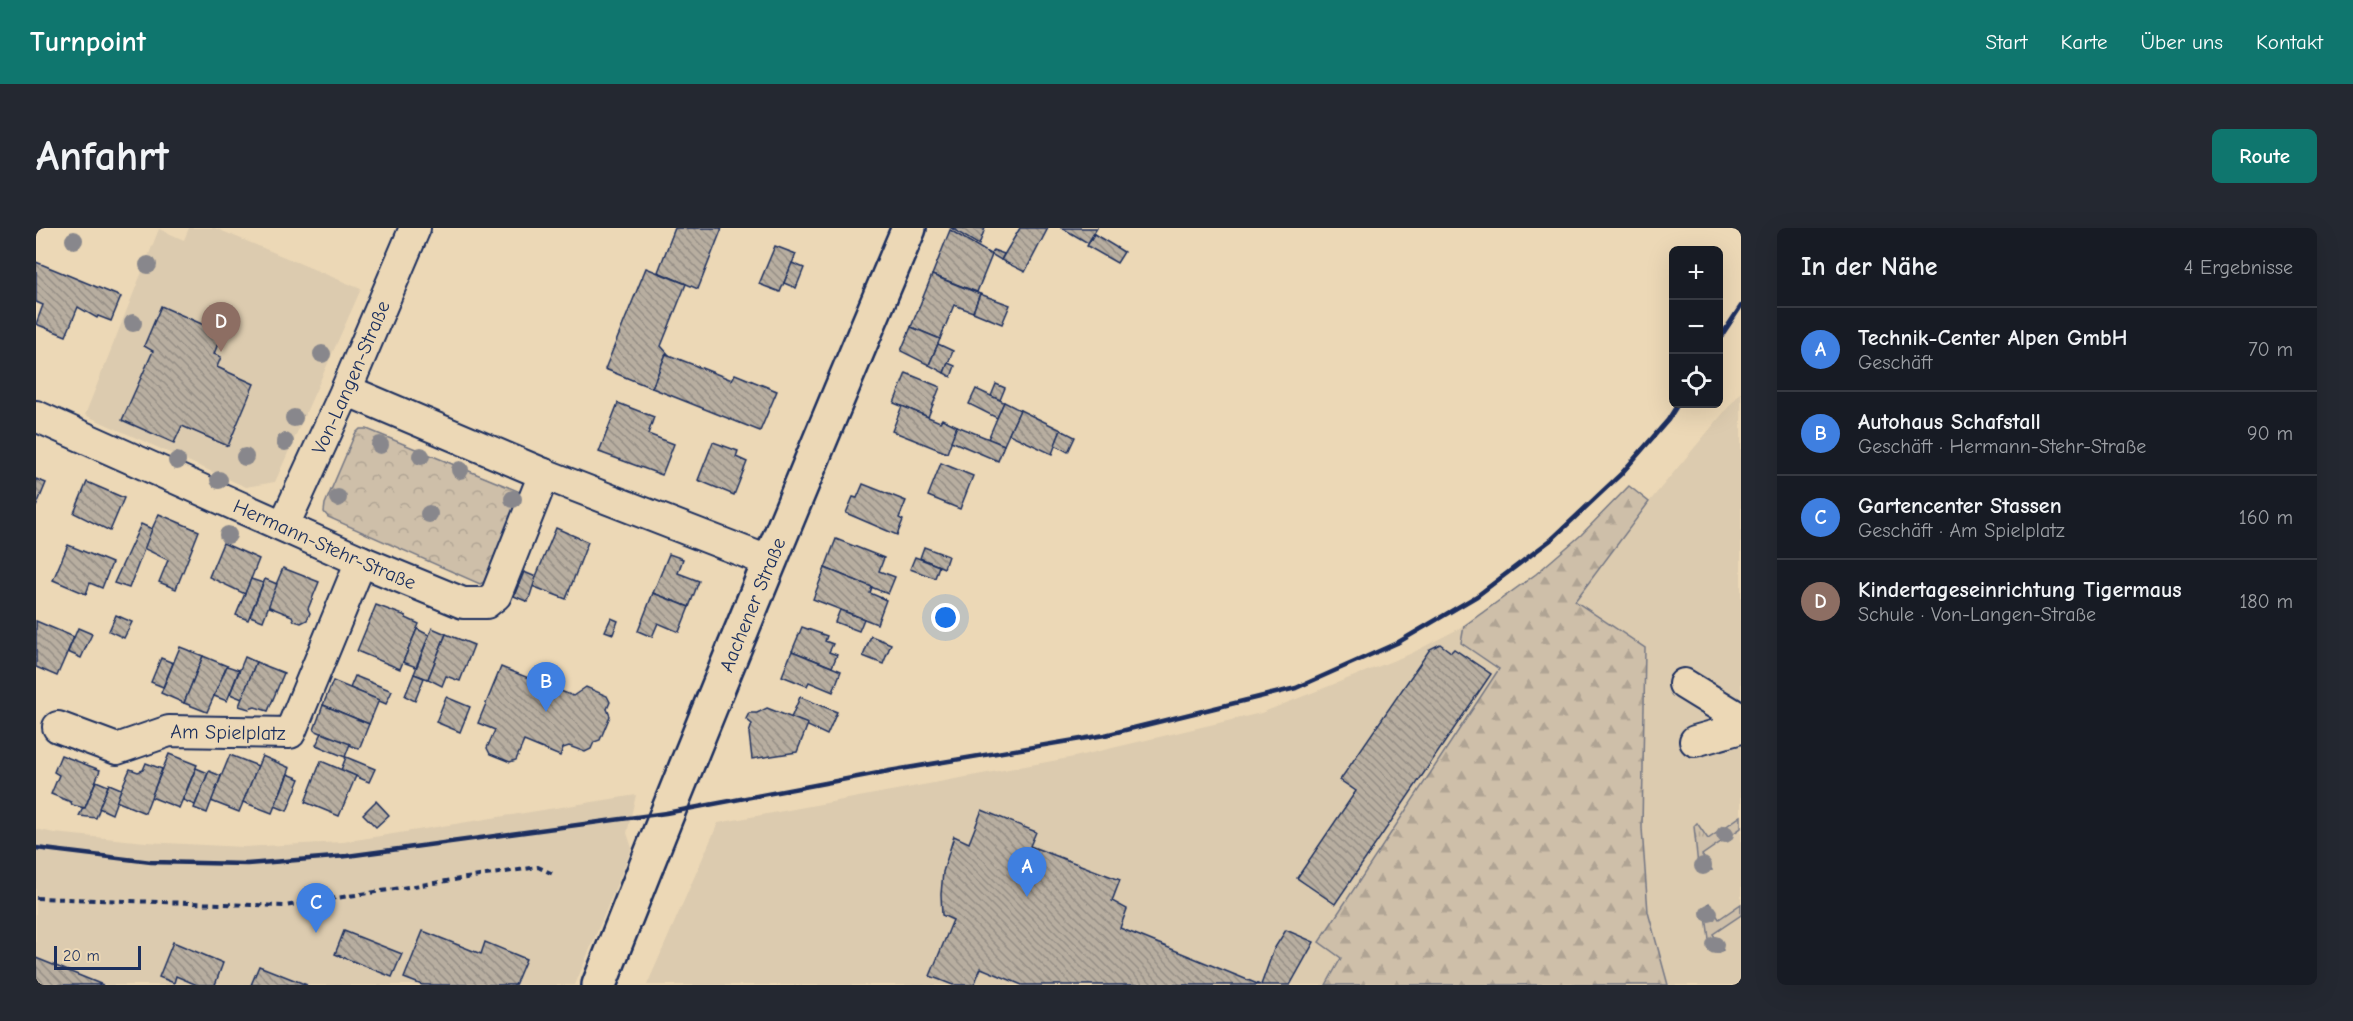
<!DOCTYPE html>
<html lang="de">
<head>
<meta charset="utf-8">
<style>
  :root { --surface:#171b24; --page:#242831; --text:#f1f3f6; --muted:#9ea1a6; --line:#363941; --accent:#0f766e }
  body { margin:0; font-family:"Comic Neue",sans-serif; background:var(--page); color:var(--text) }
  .controls { position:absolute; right:18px; top:18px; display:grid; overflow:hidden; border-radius:9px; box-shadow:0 6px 24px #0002 }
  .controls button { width:54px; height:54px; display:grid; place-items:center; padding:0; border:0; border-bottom:2px solid var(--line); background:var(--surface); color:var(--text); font:30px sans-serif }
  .scale { position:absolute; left:18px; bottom:15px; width:87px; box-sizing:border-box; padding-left:6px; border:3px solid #1b2f5e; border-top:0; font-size:16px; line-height:21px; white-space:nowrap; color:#1b2f5e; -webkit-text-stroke:4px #ecd8b6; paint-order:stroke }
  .you { position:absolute; left:910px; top:390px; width:21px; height:21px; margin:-15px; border:4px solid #fff; border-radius:50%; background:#1a73e8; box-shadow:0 0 0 9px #1a73e833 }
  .badge { display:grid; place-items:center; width:39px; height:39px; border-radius:50%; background:var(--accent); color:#fff; font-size:20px; font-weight:700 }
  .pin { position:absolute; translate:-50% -50px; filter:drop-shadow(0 2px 3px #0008) }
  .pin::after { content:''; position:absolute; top:32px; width:21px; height:18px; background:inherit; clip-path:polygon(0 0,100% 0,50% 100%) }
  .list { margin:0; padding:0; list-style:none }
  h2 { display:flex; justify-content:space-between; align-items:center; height:78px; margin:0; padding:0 24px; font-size:26px }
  h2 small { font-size:20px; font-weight:400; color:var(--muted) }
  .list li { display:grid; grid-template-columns:39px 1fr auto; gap:18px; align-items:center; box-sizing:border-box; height:84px; padding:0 24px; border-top:2px solid var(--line) }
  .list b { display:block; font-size:22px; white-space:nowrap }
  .list p { margin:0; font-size:20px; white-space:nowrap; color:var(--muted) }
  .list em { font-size:20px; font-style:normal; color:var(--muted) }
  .icon { flex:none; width:33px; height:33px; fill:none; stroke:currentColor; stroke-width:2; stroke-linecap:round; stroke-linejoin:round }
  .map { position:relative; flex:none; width:1705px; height:757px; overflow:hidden; border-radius:9px }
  header { display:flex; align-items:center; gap:36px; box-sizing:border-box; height:84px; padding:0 30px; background:var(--accent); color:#fff }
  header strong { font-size:28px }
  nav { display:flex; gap:33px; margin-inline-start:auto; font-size:21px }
  .intro { display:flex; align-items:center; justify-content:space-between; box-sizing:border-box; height:144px; padding:0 36px }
  h1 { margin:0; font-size:42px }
  .button { padding:15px 27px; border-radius:9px; background:var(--accent); color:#fff; font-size:21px; font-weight:700 }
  main { display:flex; gap:36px; padding:0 36px }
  aside { flex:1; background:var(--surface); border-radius:9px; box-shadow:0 6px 24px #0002 }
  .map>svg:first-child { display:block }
  .built { fill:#dccbaf }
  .grass { fill:url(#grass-tufts); stroke:#747784; stroke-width:1.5 }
  .forest { fill:url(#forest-firs); stroke:#747784; stroke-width:1.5 }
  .park { fill:url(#park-crowns); stroke:#747784; stroke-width:1.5 }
  .building { fill:url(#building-back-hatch); stroke:#1b2f5e; stroke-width:1.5 }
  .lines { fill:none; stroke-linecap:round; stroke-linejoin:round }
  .minor-casing { stroke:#1b2f5e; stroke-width:34 }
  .tertiary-casing { stroke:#1b2f5e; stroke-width:38 }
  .path { stroke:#1b2f5e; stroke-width:4; stroke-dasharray:6 4.5; stroke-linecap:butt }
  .minor { stroke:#ecd8b6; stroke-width:30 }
  .tertiary { stroke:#ecd8b6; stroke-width:33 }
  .rail { stroke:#1b2f5e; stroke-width:4.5 }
  .tree { fill:#88878c }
  .labels { text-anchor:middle; stroke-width:4.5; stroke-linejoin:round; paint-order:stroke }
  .street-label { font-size:20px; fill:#1b2f5e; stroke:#ecd8b6 }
</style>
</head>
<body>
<header>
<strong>Turnpoint</strong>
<nav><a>Start</a><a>Karte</a><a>Über uns</a><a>Kontakt</a></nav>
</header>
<div class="intro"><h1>Anfahrt</h1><a class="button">Route</a></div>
<main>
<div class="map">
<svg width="1705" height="757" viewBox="0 0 1705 757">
  <defs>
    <pattern id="grass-tufts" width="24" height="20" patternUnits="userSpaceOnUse" patternTransform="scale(1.5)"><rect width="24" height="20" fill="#cebfa9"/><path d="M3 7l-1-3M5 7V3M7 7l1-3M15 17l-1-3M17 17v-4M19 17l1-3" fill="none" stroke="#b0a494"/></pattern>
    <pattern id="forest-firs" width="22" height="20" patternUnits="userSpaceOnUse" patternTransform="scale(1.5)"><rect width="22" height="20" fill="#cebfa9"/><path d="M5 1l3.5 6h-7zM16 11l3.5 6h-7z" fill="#b0a494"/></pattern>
    <pattern id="park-crowns" width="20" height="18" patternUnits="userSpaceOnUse" patternTransform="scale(1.5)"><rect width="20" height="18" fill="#cebfa9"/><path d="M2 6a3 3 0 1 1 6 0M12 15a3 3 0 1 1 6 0" fill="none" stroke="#b0a494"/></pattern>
    <pattern id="building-back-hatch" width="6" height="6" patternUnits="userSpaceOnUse" patternTransform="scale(1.5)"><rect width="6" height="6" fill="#b8aea0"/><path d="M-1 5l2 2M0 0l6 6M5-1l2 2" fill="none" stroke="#958e86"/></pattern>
  </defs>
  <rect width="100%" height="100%" fill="#ecd8b6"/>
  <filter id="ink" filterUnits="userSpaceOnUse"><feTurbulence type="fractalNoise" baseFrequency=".0167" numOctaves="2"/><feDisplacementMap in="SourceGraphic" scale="12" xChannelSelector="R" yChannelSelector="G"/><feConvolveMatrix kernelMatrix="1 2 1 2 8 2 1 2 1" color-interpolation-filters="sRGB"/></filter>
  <g filter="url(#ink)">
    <g class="built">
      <path d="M153,0H179L325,61L239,254L210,259L49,187L123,1L148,12Z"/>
      <path d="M1705,164V757H1632L1612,684L1606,600L1609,420L1539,373L1613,274Z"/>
      <path d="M1428,398L1425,415L1463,441L1283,713L1305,730L1290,757H611L682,595L1038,529L1225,485L1374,426Z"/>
      <path d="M600,567L591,605L596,620L539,757H0V601L18,605L110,614L208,619L307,614Z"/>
    </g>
    <g class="grass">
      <path d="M1705,588V600L1666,627L1676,642L1667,644L1662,638L1658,598L1661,595L1672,611Z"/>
      <path d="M1673,675L1683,691L1705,676V687L1677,706L1687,722C1682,725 1678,723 1674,719L1669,680Z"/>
    </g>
    <path class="forest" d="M1593,258L1613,274L1539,373L1609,420L1606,600L1612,684L1632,757H1290L1305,730L1283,714L1463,441L1425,415L1428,398L1500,346L1545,307Z"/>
    <path class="park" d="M324,201H331L482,263L484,267L448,354L444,356L292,289L288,284L289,276L319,206Z"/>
    <g class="building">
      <path d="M639,0H686L662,61L622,44Z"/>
      <path d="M915,0H949L943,17Z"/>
      <path d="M984,0H1012L989,44L965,32Z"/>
      <path d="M1026,0H1061L1052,15Z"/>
      <path d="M914,2L956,27L941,64L896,47Z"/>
      <path d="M1058,6L1088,24L1081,35L1051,18Z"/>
      <path d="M739,18L760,26L744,64L723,56Z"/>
      <path d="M957,22L968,26L965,32L955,26Z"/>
      <path d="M0,34L85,69L75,93L62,88L61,90L42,79L30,108L0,96L7,77L0,74Z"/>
      <path d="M756,35L768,40L760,60L748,55Z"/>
      <path d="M610,40L650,56L625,118L633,127L630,126L616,160L569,141Z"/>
      <path d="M896,47L944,66L937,84L918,77L904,111L875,99Z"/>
      <path d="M944,66L974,77L966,96L937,84Z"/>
      <path d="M125,78L186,105L178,126L185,129L181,139L218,156L192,218L146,198L138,215L86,192L117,123L108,118Z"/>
      <path d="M875,99L904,111L893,137L865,123Z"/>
      <path d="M902,116L917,123L908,145L893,137Z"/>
      <path d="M630,126L696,152L699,146L741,163L724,203L616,160Z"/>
      <path d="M912,135L919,138L915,149L908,145Z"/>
      <path d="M870,145L904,159L892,189L858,175Z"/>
      <path d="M960,156L969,160L964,172L955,168Z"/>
      <path d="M940,161L968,174L961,190L933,176Z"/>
      <path d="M968,174L984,182L968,217L952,211Z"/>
      <path d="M582,175L618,189L612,206L638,216L626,247L563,224Z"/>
      <path d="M866,178L904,194L906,191L921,198L911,225L856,203Z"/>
      <path d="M984,182L1025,202L1016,226L973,206Z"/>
      <path d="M921,198L968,217L962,233L915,213Z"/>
      <path d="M1025,202L1039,209L1032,224L1019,217Z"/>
      <path d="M677,214L702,223L700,229L711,234L698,267L662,252Z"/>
      <path d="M905,235L937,248L924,281L892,268Z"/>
      <path d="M0,251L10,255L0,279Z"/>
      <path d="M51,254L88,270L74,303L38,285Z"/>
      <path d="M827,256L870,273L863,290L867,292L861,307L810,285L817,269L821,270Z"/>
      <path d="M123,286L163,303L140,361L123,354L132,332L107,320Z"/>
      <path d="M105,296L116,301L93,360L78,355Z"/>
      <path d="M520,300L552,314L530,371L496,358Z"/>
      <path d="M800,311L848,330L843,343L859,349L852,366L789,340Z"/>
      <path d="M187,315L223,331L209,366L173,349Z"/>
      <path d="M32,317L76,335L66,360L54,355L50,366L17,352Z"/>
      <path d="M888,319L912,328L908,340L884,330Z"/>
      <path d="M633,326L647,331L642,345L663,353L653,379L617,365Z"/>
      <path d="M879,329L903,338L899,350L874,341Z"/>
      <path d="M247,340L283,354L272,381L274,385L271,392L265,395L258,393L256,388L231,378Z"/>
      <path d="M789,340L836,359L834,365L850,372L841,396L777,371Z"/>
      <path d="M488,344L500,349L492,374L478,368Z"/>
      <path d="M215,351L227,355L212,392L200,387Z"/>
      <path d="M229,351L241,356L227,393L214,388Z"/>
      <path d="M617,365L653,379L643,404L622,395L616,409L602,403Z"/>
      <path d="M340,377L370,388V390L383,396L364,441L321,423Z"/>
      <path d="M804,382L828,391L823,403L799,394Z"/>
      <path d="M80,387L96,394L88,410L73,403Z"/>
      <path d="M575,390L582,393L577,406L569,403Z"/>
      <path d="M0,393L38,409L21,448L0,439Z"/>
      <path d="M766,399L791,408L789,413L797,416L793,424L801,427L796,439L756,423Z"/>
      <path d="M42,400L56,406L45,430L32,424Z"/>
      <path d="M396,400L410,406L392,451L378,446Z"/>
      <path d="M381,401L393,407L380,439L367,434Z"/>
      <path d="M410,406L438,417L424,453L410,448L406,458L392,451Z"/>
      <path d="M835,408L855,416L847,436L827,428Z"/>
      <path d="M1404,416L1415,424L1418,421L1455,446L1299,676L1261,650L1320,563L1304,552L1394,421Z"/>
      <path d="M144,419L167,428L148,475L125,465Z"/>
      <path d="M756,423L805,443L797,464L773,454L771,458L746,448Z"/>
      <path d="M167,428L191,438L171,484L148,475Z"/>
      <path d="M209,429L220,434L206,471L194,466Z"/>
      <path d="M125,430L137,435L127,459L115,454Z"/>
      <path d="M220,434L248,445L232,483L219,479L213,481L203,478Z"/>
      <path d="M191,438L203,442L191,473L178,468Z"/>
      <path d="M465,439L537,468L550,459L571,468L574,474L571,481L574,488L564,512L558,514L555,521L549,524L533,518L527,520L524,528L488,513L480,532L474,534L454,526L451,520L459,502L442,495Z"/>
      <path d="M378,446L388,450L379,473L369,468Z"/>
      <path d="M319,448L356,463L350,476L314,460Z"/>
      <path d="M297,453L343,472L333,496L287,477Z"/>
      <path d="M410,469L434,479L424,504L400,494Z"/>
      <path d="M764,469L801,484L791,507L755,490Z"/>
      <path d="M287,477L333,496L323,521L278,502Z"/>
      <path d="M731,480L772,496L761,524L716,531L713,505L716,496L710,491L713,485H721Z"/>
      <path d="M286,505L314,516L309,529L280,517Z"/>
      <path d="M133,526L161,537L143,580L115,569Z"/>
      <path d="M25,527L64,542L49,580L36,577L35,574L15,566L23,547L18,544Z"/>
      <path d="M194,527L222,538L203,584L175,573Z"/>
      <path d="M226,528L254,540L236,585L207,574Z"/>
      <path d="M310,529L339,541L333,554L305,542Z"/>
      <path d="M285,533L320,548L303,588L269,574Z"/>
      <path d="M110,535L126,541L109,585L80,573L94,541L102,544L107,542Z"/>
      <path d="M160,540L172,545L159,577L147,572Z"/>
      <path d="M173,543L185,548L171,585L158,580Z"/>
      <path d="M252,546L264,551L251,583L239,578Z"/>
      <path d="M60,553L72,558L60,590L43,588L47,580H49Z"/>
      <path d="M73,556L85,561L76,586L63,580Z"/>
      <path d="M340,573L353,587L340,599L327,586Z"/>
      <path d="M946,582L1000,604L994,618L1084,652L1076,673L1091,681L1084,700L1224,757H986L945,740L938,757H917L894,748L917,692L906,687L905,666L907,644L918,608L933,615Z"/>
      <path d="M1250,702L1278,714L1254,757H1225L1238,721Z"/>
      <path d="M308,703L366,726L356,749L299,726Z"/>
      <path d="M387,703L445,726L449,714L490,731L479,757H386L368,750Z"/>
      <path d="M137,714L187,735L179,757H161L140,748L138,755L123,749Z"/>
      <path d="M0,730L67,757H0Z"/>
      <path d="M223,738L271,757H215Z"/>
    </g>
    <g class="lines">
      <g class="minor-casing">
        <g id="minor">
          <path d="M310,162L508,246L732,333"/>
          <path id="s1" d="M0,188L325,333L427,375H450L460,367L508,246"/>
          <path id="s2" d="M248,297L310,162L379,0"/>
          <path d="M1648,456L1705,491"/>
          <path id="s3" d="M22,499L81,521L133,503L254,505L325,333"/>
          <path d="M1659,513L1705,500"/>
        </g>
      </g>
      <g class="tertiary-casing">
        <g id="tertiary">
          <path id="s4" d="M563,757C663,503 767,251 873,0"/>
        </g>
      </g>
      <path class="path" d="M0,670L248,678L502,639L519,647"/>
      <use href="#minor" class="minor"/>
      <use href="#tertiary" class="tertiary"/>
      <g class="rail">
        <path d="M1682,113L1705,78"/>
        <path d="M0,620L115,634L211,636L311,628L630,585L853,543L1069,507L1260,460L1361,415L1441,368L1516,311L1585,246L1632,192L1642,176"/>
      </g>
    </g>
    <g class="tree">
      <circle cx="38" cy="12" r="9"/>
      <circle cx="112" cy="37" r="9"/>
      <circle cx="97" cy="95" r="9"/>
      <circle cx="286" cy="126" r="9"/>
      <circle cx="258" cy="190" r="9"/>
      <circle cx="249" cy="214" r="9"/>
      <circle cx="344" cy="217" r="9"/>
      <circle cx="385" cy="228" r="9"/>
      <circle cx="209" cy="229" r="9"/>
      <circle cx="141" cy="233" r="9"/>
      <circle cx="424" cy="242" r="9"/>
      <circle cx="183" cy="252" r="9"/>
      <circle cx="302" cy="270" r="9"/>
      <circle cx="477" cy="271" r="9"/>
      <circle cx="393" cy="286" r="9"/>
      <circle cx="192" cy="307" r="9"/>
      <circle cx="1689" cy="606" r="9"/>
      <circle cx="1667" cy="638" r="9"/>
      <circle cx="1673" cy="685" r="9"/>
      <circle cx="1679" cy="717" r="9"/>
    </g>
  </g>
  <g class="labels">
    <g class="street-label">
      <text dy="7" stroke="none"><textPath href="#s2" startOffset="162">Von-Langen-Straße</textPath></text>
      <text dy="7" stroke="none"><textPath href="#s1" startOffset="316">Hermann-Stehr-Straße</textPath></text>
      <text dy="7" stroke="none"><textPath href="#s4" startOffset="410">Aachener Straße</textPath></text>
      <text dy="7" stroke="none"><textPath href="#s3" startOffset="177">Am Spielplatz</textPath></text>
    </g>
  </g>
</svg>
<div class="controls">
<button>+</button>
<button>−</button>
<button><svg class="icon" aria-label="locate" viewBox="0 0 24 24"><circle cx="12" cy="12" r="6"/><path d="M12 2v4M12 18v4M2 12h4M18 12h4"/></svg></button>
</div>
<div class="scale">20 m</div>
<div class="you"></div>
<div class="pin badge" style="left:991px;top:669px;background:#3f7fe0">A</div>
<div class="pin badge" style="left:510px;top:484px;background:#3f7fe0">B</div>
<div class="pin badge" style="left:280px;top:705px;background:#3f7fe0">C</div>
<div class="pin badge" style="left:185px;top:124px;background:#8d6e63">D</div>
</div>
<aside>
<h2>In der Nähe<small>4 Ergebnisse</small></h2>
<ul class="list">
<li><span class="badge" style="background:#3f7fe0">A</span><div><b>Technik-Center Alpen GmbH</b><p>Geschäft</p></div><em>70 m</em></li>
<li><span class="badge" style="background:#3f7fe0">B</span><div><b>Autohaus Schafstall</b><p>Geschäft · Hermann-Stehr-Straße</p></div><em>90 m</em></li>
<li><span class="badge" style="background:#3f7fe0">C</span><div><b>Gartencenter Stassen</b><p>Geschäft · Am Spielplatz</p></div><em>160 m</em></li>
<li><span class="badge" style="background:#8d6e63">D</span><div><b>Kindertageseinrichtung Tigermaus</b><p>Schule · Von-Langen-Straße</p></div><em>180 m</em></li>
</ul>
</aside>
</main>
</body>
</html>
